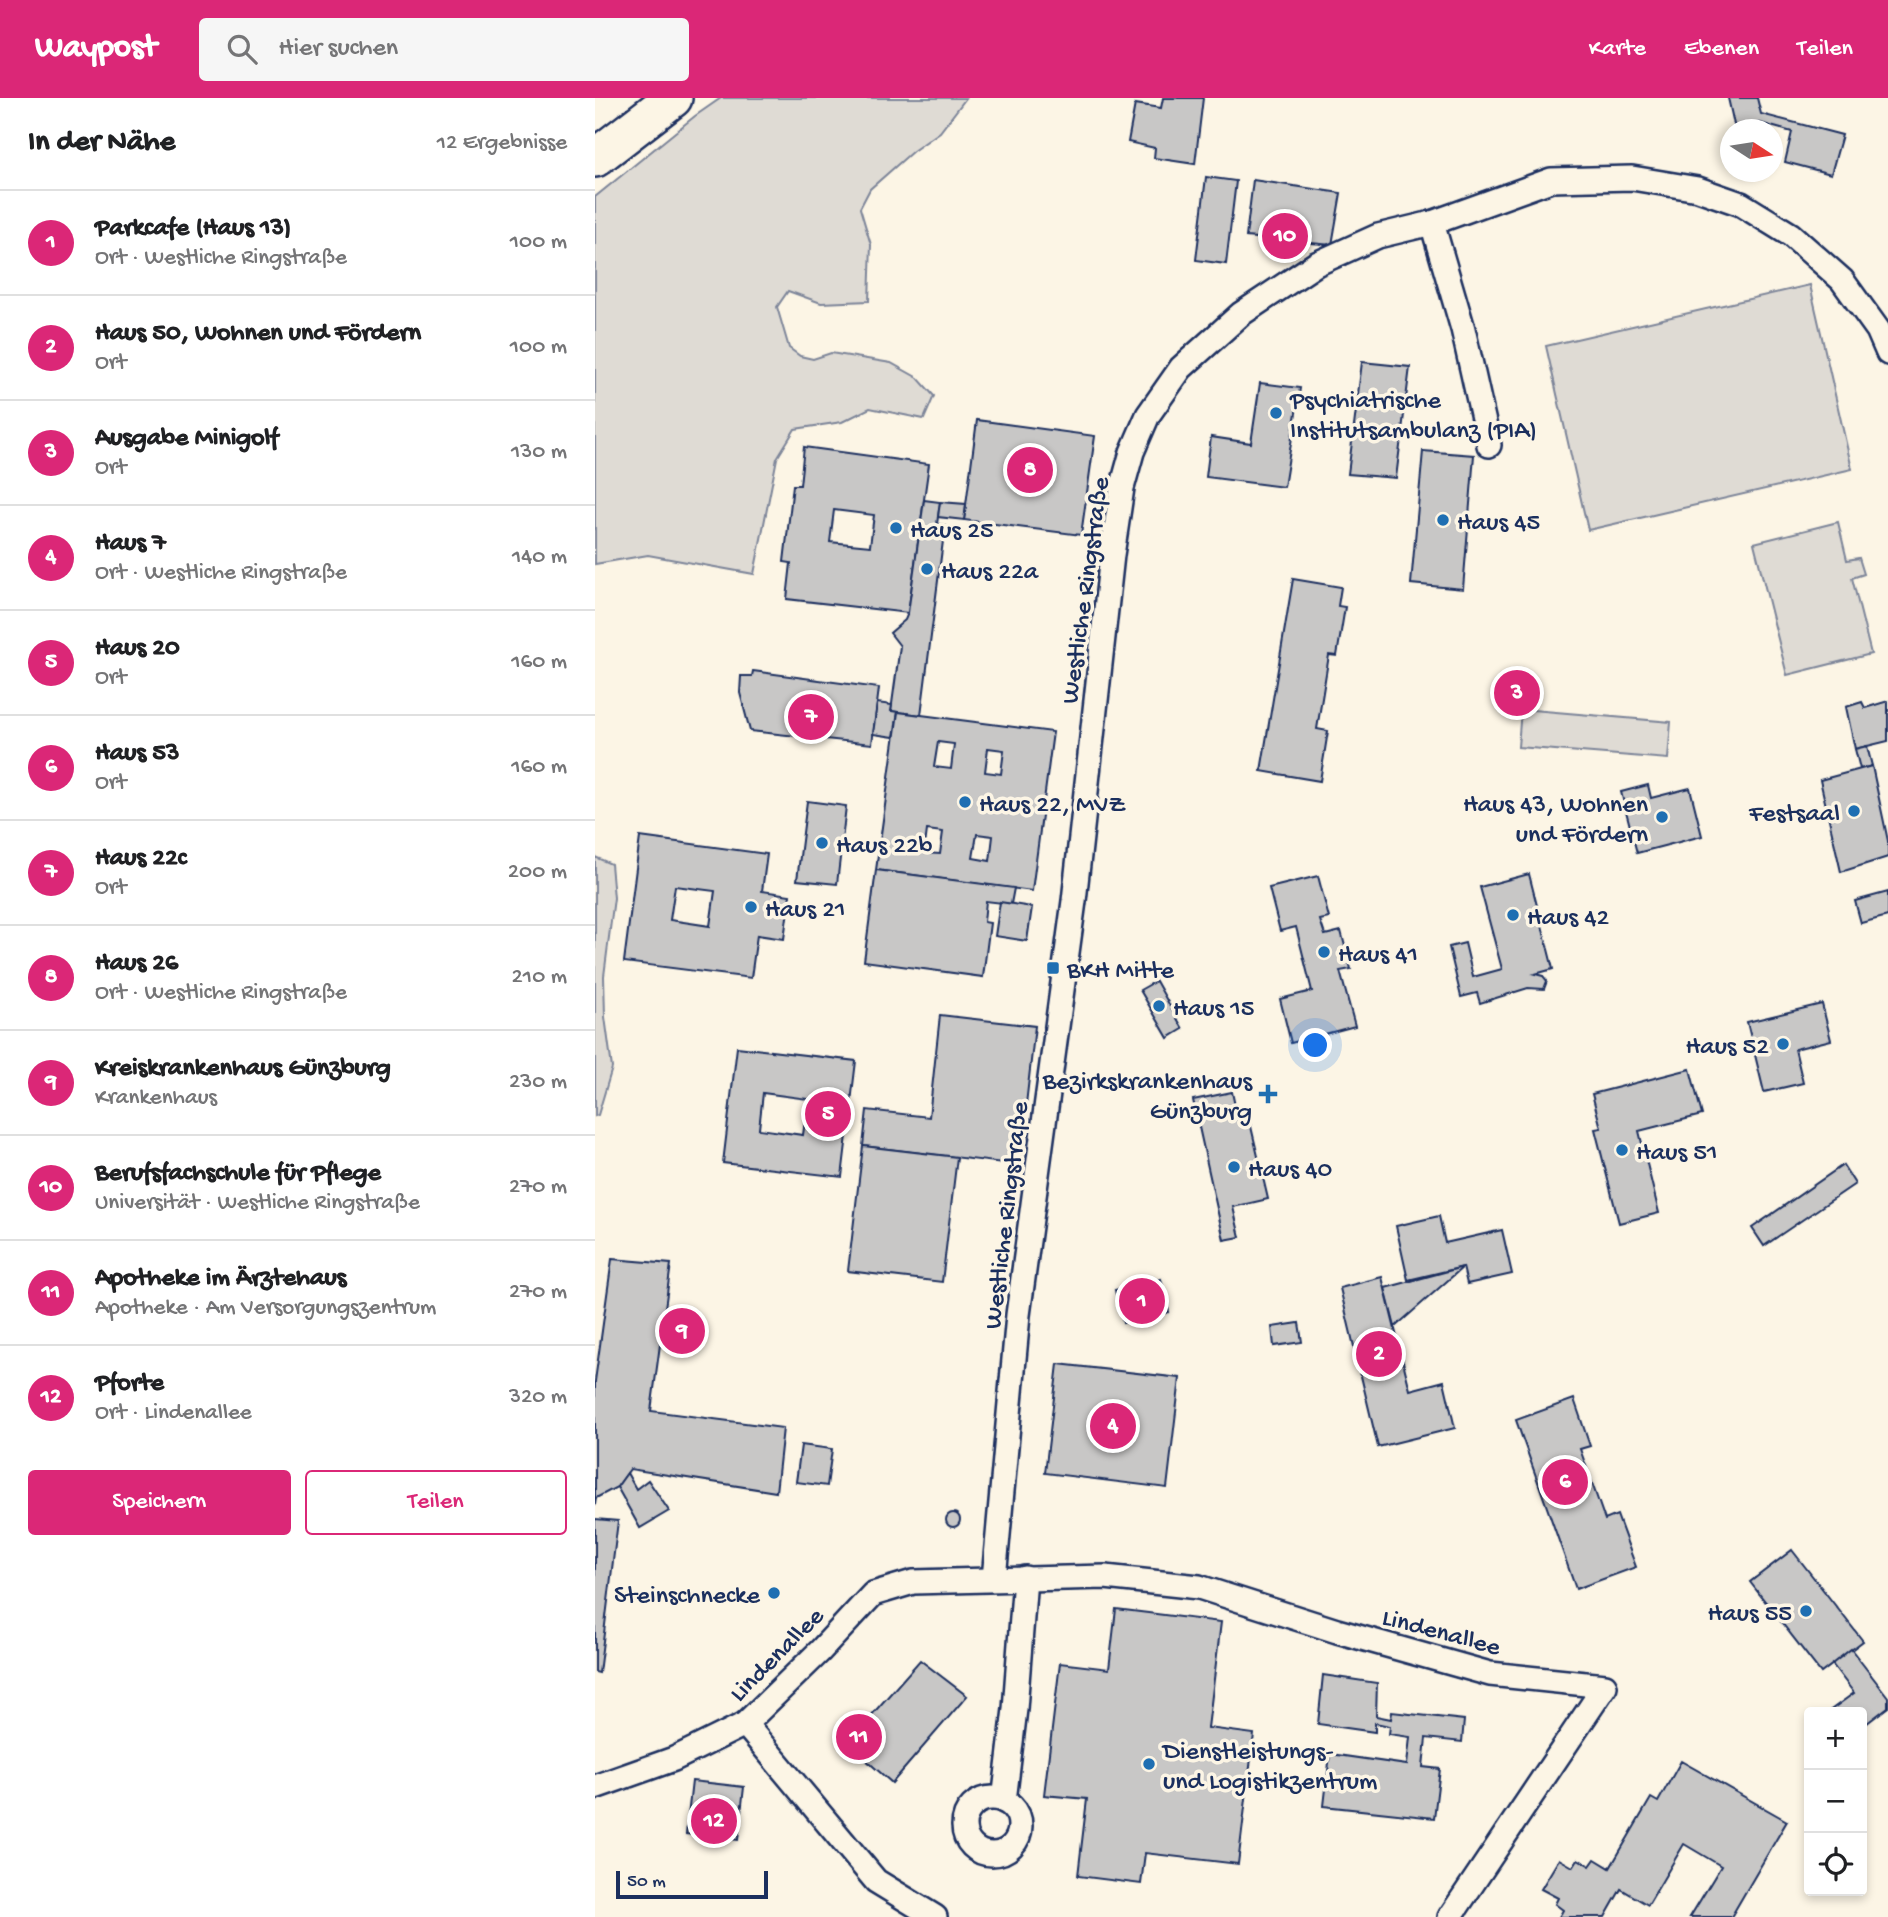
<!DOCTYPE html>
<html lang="de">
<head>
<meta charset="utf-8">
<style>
  :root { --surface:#fff; --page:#f6f6f6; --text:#202124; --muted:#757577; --line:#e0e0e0; --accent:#db2777 }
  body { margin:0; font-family:"Gochi Hand",sans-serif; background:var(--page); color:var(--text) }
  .controls { position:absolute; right:21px; bottom:21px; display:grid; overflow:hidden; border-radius:7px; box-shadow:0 4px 10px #0003 }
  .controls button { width:63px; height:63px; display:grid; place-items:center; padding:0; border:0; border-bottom:2px solid var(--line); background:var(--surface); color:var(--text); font:35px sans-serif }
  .compass { position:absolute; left:1125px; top:21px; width:63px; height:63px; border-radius:50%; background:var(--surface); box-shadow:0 4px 10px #0003; rotate:102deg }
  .scale { position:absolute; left:21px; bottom:18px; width:152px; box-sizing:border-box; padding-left:7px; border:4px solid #1b2f5e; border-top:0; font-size:19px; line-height:24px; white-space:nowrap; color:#1b2f5e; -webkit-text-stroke:5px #fcf5e5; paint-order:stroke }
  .you { position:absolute; left:721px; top:948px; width:24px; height:24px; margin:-18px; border:5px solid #fff; border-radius:50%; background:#1a73e8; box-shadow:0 0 0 10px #1a73e833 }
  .badge { display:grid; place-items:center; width:46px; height:46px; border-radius:50%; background:var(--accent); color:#fff; font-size:23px; font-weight:700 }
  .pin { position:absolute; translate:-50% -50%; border:4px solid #fff; box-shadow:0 2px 7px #0006 }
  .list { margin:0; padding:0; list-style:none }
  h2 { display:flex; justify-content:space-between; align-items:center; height:91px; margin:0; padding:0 28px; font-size:30px }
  h2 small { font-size:23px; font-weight:400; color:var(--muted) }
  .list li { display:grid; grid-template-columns:46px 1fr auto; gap:21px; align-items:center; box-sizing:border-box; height:105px; padding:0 28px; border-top:2px solid var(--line) }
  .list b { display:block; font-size:26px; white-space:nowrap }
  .list p { margin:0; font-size:23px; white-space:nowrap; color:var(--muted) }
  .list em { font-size:23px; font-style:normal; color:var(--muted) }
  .actions { display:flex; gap:14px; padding:21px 28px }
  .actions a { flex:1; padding:16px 0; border:2px solid var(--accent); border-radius:7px; text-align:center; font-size:24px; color:var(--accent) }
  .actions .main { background:var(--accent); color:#fff }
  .icon { flex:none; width:38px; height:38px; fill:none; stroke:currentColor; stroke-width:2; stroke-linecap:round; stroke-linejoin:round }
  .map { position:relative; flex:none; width:1293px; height:1819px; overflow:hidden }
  header { display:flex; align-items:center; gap:42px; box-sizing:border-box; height:98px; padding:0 35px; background:var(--accent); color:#fff }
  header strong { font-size:33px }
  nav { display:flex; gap:38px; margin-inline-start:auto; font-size:24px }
  .search { width:490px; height:63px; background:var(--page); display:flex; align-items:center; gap:18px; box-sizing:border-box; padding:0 24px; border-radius:7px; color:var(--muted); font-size:26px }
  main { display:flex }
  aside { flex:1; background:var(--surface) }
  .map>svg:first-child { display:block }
  .green { fill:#dfdbd4; stroke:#7d8599; stroke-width:2 }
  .building { fill:#c8c7c6; stroke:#1b2f5e; stroke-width:2; fill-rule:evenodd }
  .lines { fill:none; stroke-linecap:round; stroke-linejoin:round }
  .minor-casing { stroke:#1b2f5e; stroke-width:28 }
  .primary-casing { stroke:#1b2f5e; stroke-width:42 }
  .minor { stroke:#fcf5e5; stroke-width:23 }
  .primary { stroke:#fcf5e5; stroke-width:37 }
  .poi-dot { fill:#1f6fb2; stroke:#fcf5e5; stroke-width:2.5 }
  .labels { text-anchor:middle; stroke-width:7; stroke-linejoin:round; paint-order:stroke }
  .poi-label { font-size:26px; fill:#1b2f5e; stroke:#fcf5e5; text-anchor:start }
  .street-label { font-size:26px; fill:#1b2f5e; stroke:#fcf5e5 }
</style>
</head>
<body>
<header>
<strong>Waypost</strong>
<div class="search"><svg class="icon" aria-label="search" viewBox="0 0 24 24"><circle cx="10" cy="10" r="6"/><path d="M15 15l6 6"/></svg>Hier suchen</div>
<nav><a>Karte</a><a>Ebenen</a><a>Teilen</a></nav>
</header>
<main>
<aside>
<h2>In der Nähe<small>12 Ergebnisse</small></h2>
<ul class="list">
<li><span class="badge">1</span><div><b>Parkcafe (Haus 13)</b><p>Ort · Westliche Ringstraße</p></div><em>100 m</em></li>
<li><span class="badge">2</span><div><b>Haus 50, Wohnen und Fördern</b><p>Ort</p></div><em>100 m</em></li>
<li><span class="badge">3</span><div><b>Ausgabe Minigolf</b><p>Ort</p></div><em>130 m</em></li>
<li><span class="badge">4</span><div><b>Haus 7</b><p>Ort · Westliche Ringstraße</p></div><em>140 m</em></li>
<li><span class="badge">5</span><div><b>Haus 20</b><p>Ort</p></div><em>160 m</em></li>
<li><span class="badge">6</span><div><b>Haus 53</b><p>Ort</p></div><em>160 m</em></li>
<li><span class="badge">7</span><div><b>Haus 22c</b><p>Ort</p></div><em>200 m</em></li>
<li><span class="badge">8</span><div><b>Haus 26</b><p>Ort · Westliche Ringstraße</p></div><em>210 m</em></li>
<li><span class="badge">9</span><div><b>Kreiskrankenhaus Günzburg</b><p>Krankenhaus</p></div><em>230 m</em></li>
<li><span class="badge">10</span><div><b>Berufsfachschule für Pflege</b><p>Universität · Westliche Ringstraße</p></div><em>270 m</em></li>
<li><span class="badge">11</span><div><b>Apotheke im Ärztehaus</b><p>Apotheke · Am Versorgungszentrum</p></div><em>270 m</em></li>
<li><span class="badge">12</span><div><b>Pforte</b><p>Ort · Lindenallee</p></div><em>320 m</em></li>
</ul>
<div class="actions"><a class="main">Speichern</a><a>Teilen</a></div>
</aside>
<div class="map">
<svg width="1293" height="1819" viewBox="0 0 1293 1819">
  <rect width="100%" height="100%" fill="#fcf5e5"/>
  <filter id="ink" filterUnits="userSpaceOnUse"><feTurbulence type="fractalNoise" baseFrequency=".0143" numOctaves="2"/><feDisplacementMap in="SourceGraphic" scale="14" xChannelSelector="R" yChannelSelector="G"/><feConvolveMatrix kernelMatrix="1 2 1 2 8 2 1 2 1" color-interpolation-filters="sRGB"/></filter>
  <g filter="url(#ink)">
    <g class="green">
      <path d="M126,0H371L345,34L318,53L275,91L265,110L276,147L274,203L226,205L193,193L182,209L194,250L205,258L218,261L236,255L296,265L323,280L339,298L329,321L275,310L247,324L200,331L182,360L159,476L53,457L0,466V99L100,18Z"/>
      <path d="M1215,187L1257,371L993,432L951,248Z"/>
      <path d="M1243,424L1252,462L1264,460L1269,476L1257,480L1276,556L1192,577L1159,445Z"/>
      <path d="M926,611L1076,624L1073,661L923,649Z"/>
      <path d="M0,759L16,766L19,800L9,878L10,919L17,970L3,1017L0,1018Z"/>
    </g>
    <g class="building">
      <path d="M568,0H608L600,66L559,60L560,50L533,44L540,6L566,10Z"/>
      <path d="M1133,0H1162L1166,16L1247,37L1236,76L1190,64L1197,34L1165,25L1140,31Z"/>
      <path d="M611,79L641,83L631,166L601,162Z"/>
      <path d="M658,82L746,95L737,147L651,139Z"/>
      <path d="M767,264L815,269L801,380L753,376Z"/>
      <path d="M665,285L705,290L689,389L611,379L616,339L656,345Z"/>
      <path d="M382,322L500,338L486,437L369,422Z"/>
      <path d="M209,349L334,366L313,515L192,501L196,465L189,464L198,387H205ZM239,412L279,417L275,448L235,444Z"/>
      <path d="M828,353L879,357L868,491L816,486Z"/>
      <path d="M329,402L345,404L342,426L350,427L326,617L296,613L305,548L295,535L310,522L313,515Z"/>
      <path d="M345,404L371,406L369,422L343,419Z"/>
      <path d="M698,481L746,489L743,508L750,509L742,558L734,557L722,631L733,633L725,683L666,673Z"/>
      <path d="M158,573L284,590L277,646L155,633L145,595L146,578H157Z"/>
      <path d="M912,582L934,584L932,607L910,605Z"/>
      <path d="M1293,603V643L1260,651L1251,609L1267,604L1270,610Z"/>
      <path d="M282,605L297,607L296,613L303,614L299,639L278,636Z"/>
      <path d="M303,614L458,634L437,793L281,772ZM343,644L359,646L356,671L339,669ZM393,650L409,652L406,676L390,674ZM332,732L348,734L345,756L329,755ZM382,736L398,738L395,763L378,760Z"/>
      <path d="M1272,648L1277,668L1265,671L1260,651Z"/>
      <path d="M1277,668L1293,743V759L1246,774L1225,682Z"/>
      <path d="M1053,687L1056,700L1095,690L1107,738L1042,755L1026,694Z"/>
      <path d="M212,703L251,708L242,786L202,782Z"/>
      <path d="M45,739L172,756L167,793L195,797L189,841L162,837L156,880L29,864ZM80,788L120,793L115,828L75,822Z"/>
      <path d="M281,772L419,790L416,806L391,803L389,824L395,825L388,879L269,863Z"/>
      <path d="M934,776L958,871L940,876L948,878L952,883L949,891L933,890L885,905L882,895L866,899L854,849L870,845L878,879L907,871L885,789Z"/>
      <path d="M723,778L734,820L725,822L730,837L746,833L756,871L745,873L760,928L696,945L685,901L717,893L701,829L685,833L674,790Z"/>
      <path d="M1293,794V818L1266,825L1260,803Z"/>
      <path d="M405,804L437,809L432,843L400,838Z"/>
      <path d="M561,883L588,931L573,940L545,892Z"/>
      <path d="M1227,906L1236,942L1200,951L1208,985L1169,994L1152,924Z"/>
      <path d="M345,917L440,928L424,1067L268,1048L272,1012L334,1019Z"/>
      <path d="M142,949L261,963L247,1079L128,1065ZM168,995L213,1001L208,1037L164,1031Z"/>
      <path d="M1095,971L1107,1017L1044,1033L1064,1115L1024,1125L1000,1031L1006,1030L997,996Z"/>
      <path d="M637,994L643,1022L654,1020L673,1101L638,1109L645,1139L629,1142L598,1002Z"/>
      <path d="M268,1048L362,1059L347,1184L253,1173Z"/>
      <path d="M1248,1067L1260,1086L1169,1148L1157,1130Z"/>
      <path d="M844,1118L850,1145L907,1132L917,1176L872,1186L868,1169L813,1182L801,1128Z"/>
      <path d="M17,1161L76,1166L56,1313L188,1330L181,1394L35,1371L22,1389L1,1400L0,1407V1283Z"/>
      <path d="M868,1169L800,1229L790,1190Z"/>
      <path d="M787,1179L815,1292L849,1283L860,1330L783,1349L745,1190Z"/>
      <path d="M566,1181L574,1214L528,1225L520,1192Z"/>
      <path d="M704,1225L707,1244L679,1248L677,1229Z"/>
      <path d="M463,1266L585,1280L572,1390L450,1375Z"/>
      <path d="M979,1301L995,1348L985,1351L1010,1422L1022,1417L1041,1469L981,1491L921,1322Z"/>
      <path d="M206,1347L237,1351L232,1388L201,1384Z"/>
      <path d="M32,1375L41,1391L53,1382L74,1413L45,1430L22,1389Z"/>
      <circle cx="358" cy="1422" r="7"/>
      <path d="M0,1421L23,1423L4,1575L0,1574Z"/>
      <path d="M1197,1452L1268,1543L1226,1575L1155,1484Z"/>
      <path d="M521,1511L626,1524L613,1630L659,1636L643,1766L550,1755L546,1786L483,1778L492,1701L449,1697L465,1565L514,1571Z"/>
      <path d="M1256,1551L1293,1599V1609L1267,1629V1614H1233L1259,1595L1237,1566Z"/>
      <path d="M325,1562L372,1598L297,1685L252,1645Z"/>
      <path d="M728,1577L782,1585L781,1618L796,1621L797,1614L869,1622L867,1644L831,1640L828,1669L845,1671L839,1720L729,1708L735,1656L812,1667L815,1639L794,1636L795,1628L780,1625V1634L723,1626Z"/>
      <path d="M1086,1663L1192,1723L1136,1819H1095L1126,1768L1089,1746L1053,1807L1026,1791L1010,1819H964L968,1812L960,1806L963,1800L946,1791L964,1761L978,1769L983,1761L995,1768L1000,1761L1015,1770L1056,1700L1063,1704Z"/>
      <path d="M97,1683L149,1689L143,1742L91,1736Z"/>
    </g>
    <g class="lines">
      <g class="minor-casing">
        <g id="minor">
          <path d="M837,125L868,231L894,347"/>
          <path d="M399,1481L423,1217L479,803L517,457L527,390L537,354L553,317L586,270L646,216L721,166L783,138L837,125L956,82L1037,80L1103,91L1146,106L1196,137L1247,182L1283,232L1293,255"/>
          <path d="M150,1626L281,1783L340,1819"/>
          <path d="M0,1689L79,1661L150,1626L225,1553L278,1496L318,1484L510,1479L604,1489L742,1533L895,1576L1010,1588L855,1819"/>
          <circle cx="397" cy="1728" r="28"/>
          <path d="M409,1703L420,1611L430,1480"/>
        </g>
      </g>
      <g class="primary-casing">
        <path id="primary" d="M0,60L78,0"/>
      </g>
      <use href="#minor" class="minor"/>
      <use href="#primary" class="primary"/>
    </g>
  </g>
  <g class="poi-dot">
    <circle cx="681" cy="315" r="7"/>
    <circle cx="848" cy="422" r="7"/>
    <circle cx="301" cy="430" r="7"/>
    <circle cx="332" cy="471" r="7"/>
    <circle cx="370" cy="704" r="7"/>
    <circle cx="1259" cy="713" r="7"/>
    <circle cx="1067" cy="719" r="7"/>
    <circle cx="227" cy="745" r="7"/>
    <circle cx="156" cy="809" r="7"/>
    <circle cx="918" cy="817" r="7"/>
    <circle cx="729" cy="854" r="7"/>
    <rect x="451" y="863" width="14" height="14" rx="3.5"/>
    <circle cx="564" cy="908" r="7"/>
    <circle cx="1188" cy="946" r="7"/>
    <path d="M669.5 985.5h7v7h7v7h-7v7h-7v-7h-7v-7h7z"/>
    <circle cx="1027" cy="1052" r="7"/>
    <circle cx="639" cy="1069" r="7"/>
    <circle cx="179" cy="1495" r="7"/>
    <circle cx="1211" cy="1513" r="7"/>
    <circle cx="554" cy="1666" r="7"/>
  </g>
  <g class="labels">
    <g class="poi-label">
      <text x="695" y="309">Psychiatrische<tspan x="695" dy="30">Institutsambulanz (PIA)</tspan></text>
      <text x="862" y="431">Haus 45</text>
      <text x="315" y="439">Haus 25</text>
      <text x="346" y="480">Haus 22a</text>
      <text x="384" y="713">Haus 22, MVZ</text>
      <text x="1053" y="713" text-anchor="end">Haus 43, Wohnen<tspan x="1053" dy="30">und Fördern</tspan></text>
      <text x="1245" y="722" text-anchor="end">Festsaal</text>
      <text x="241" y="754">Haus 22b</text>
      <text x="170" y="818">Haus 21</text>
      <text x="932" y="826">Haus 42</text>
      <text x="743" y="863">Haus 41</text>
      <text x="472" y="879">BKH Mitte</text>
      <text x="578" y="917">Haus 15</text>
      <text x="1174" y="955" text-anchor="end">Haus 52</text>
      <text x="657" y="990" text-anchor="end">Bezirkskrankenhaus<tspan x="657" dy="30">Günzburg</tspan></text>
      <text x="1041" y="1061">Haus 51</text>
      <text x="653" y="1078">Haus 40</text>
      <text x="165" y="1504" text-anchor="end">Steinschnecke</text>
      <text x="1197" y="1522" text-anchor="end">Haus 55</text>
      <text x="568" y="1660">Dienstleistungs-<tspan x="568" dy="30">und Logistikzentrum</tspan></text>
    </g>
    <g class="street-label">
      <text transform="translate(488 492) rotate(-82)" y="9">Westliche Ringstraße</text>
      <text transform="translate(409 1117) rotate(-83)" y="9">Westliche Ringstraße</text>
      <text transform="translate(847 1532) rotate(15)" y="9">Lindenallee</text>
      <text transform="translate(180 1555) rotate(-45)" y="9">Lindenallee</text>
    </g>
  </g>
</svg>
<div class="controls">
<button>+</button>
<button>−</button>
<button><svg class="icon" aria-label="locate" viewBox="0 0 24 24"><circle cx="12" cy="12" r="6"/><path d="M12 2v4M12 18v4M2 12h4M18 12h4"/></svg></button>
</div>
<svg class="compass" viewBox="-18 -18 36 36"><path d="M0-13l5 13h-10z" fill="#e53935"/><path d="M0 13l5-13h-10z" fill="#757577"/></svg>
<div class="scale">50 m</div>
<div class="you"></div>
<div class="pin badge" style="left:547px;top:1203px">1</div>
<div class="pin badge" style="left:784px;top:1256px">2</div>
<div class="pin badge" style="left:922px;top:595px">3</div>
<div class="pin badge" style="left:518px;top:1328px">4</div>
<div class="pin badge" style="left:233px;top:1016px">5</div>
<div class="pin badge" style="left:970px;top:1384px">6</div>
<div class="pin badge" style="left:216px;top:619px">7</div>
<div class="pin badge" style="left:435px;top:372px">8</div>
<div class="pin badge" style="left:87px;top:1233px">9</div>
<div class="pin badge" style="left:690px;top:138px">10</div>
<div class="pin badge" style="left:264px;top:1639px">11</div>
<div class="pin badge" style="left:119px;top:1723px">12</div>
</div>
</main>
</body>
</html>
